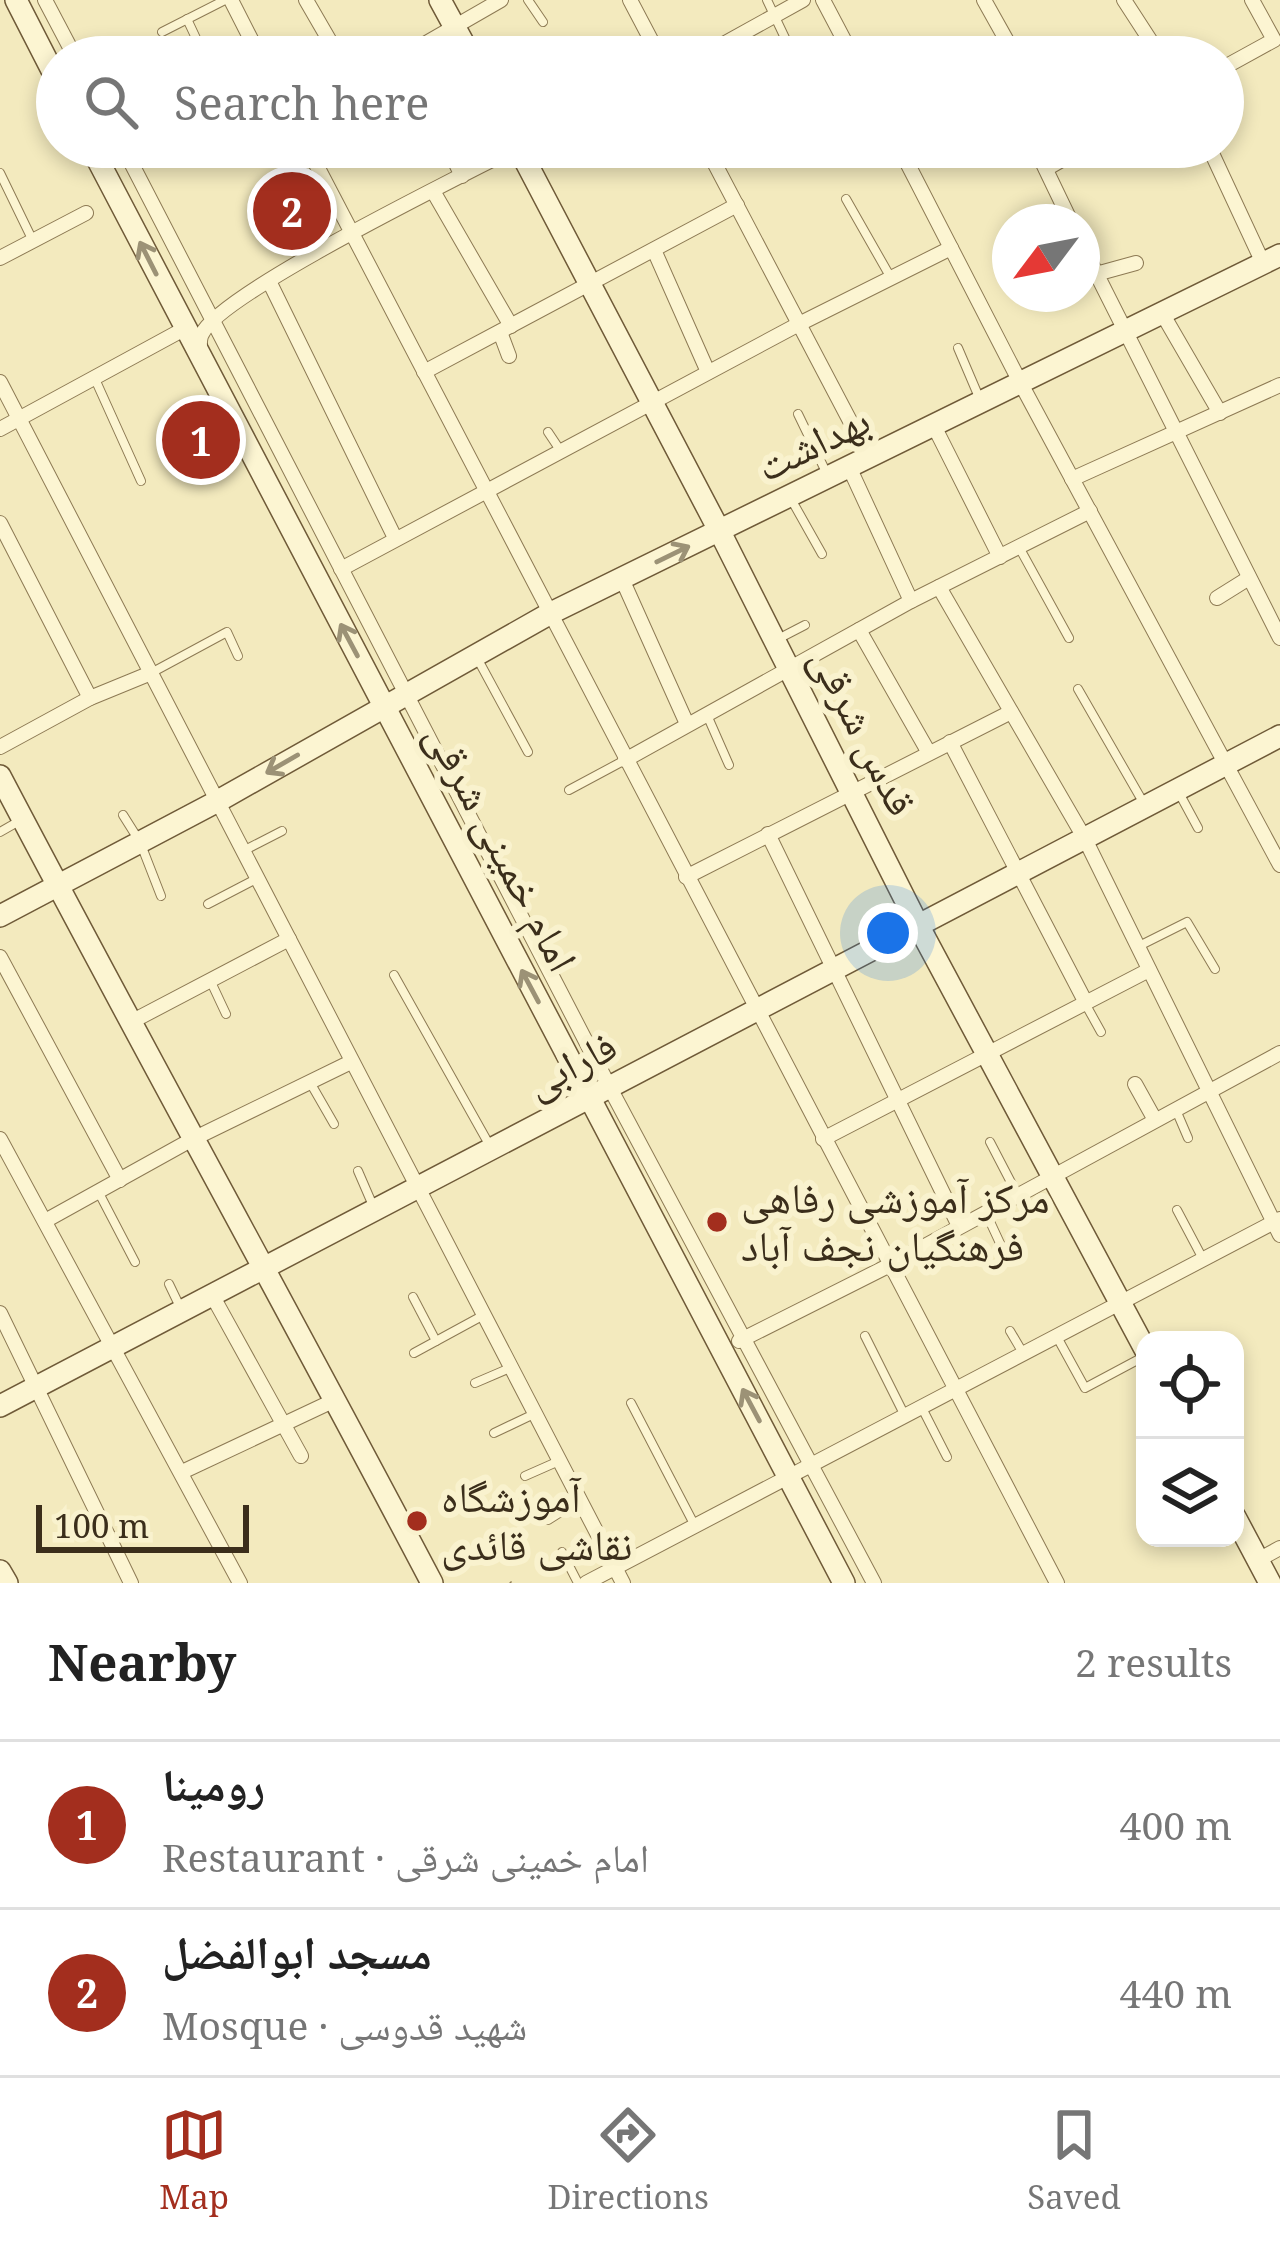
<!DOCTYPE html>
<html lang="en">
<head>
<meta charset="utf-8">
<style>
  :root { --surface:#fff; --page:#f6f6f6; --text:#222; --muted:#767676; --line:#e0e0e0; --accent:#a32e1e }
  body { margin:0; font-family:"Noto Serif","Noto Naskh Arabic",serif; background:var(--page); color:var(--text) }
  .controls { position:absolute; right:36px; bottom:36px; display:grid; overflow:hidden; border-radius:24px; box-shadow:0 6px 18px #0003 }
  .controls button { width:108px; height:108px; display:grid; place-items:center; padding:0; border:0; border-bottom:3px solid var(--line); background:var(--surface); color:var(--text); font:60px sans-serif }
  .compass { position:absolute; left:992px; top:204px; width:108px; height:108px; border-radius:50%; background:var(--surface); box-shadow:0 6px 18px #0003; rotate:238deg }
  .scale { position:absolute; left:36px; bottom:30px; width:213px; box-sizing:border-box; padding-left:12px; border:6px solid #3b2e1b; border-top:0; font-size:33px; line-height:42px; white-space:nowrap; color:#3b2e1b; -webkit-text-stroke:9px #f9f2ce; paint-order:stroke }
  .you { position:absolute; left:888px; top:933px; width:42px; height:42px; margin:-30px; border:9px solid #fff; border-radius:50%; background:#1a73e8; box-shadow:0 0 0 18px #1a73e833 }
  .badge { display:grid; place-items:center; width:78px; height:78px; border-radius:50%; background:var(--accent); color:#fff; font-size:39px; font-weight:700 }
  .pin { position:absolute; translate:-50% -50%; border:6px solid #fff; box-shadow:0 3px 12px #0006 }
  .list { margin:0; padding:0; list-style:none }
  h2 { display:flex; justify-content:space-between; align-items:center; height:156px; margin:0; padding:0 48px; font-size:51px }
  h2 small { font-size:39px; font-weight:400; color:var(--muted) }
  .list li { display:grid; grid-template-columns:78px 1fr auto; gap:36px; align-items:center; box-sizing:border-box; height:168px; padding:0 48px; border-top:3px solid var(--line) }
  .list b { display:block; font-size:45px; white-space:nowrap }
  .list p { margin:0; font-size:39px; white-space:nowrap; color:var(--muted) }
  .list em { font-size:39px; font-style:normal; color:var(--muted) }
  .icon { flex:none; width:66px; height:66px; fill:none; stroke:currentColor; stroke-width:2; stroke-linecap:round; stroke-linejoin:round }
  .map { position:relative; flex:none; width:1280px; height:1583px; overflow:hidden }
  .search { position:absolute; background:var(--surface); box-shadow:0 6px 18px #0003; left:36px; right:36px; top:36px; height:132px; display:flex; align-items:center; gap:30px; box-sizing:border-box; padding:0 42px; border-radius:66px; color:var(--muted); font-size:45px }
  .sheet { height:492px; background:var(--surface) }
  nav { display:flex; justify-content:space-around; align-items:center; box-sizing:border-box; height:168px; border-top:3px solid var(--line); background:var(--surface); font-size:33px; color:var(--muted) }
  nav a { display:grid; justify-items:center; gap:6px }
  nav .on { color:var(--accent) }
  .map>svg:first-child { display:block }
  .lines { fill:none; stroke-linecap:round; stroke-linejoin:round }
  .lane-casing { stroke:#8d7a54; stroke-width:10 }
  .street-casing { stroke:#8d7a54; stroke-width:16 }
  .secondary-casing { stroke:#6f5a38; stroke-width:24 }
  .path { stroke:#8d7a54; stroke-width:3; stroke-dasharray:9 6; stroke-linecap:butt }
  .lane { stroke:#fcf5d2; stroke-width:8 }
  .street { stroke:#fcf5d2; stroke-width:14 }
  .secondary { stroke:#fcf5d2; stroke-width:21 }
  .oneway { stroke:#9c9276 }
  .poi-dot { fill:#a32e1e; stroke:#f9f2ce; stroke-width:4.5 }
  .labels { text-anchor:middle; stroke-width:12; stroke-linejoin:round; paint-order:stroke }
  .street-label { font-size:42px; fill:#3b2e1b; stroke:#f9f2ce }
  .poi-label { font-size:42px; fill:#3b2e1b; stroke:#f9f2ce; text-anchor:start }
</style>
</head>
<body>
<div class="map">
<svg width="1280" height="1583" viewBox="0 0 1280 1583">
  <rect width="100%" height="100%" fill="#f3eabe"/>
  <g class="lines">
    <g class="lane-casing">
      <g id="lane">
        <path d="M528,0L543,22"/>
        <path d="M767,0L794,57"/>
        <path d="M187,19L202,51"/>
        <path d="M162,32L225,0"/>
        <path d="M0,173L33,241"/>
        <path d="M846,199L891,278"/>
        <path d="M958,348L981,402"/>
        <path d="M95,379L141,481"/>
        <path d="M798,414L826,472"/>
        <path d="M548,432L560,450"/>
        <path d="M791,499L822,554"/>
        <path d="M1020,549L1069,638"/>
        <path d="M776,640L805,625"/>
        <path d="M476,656L528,752"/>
        <path d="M151,673L227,632L238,656"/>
        <path d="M1078,689L1143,802"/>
        <path d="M707,715L729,765"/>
        <path d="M569,790L625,760"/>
        <path d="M1178,791L1198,828"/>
        <path d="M123,815L140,842L161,896"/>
        <path d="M0,832L21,820"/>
        <path d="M245,850L282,831"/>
        <path d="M208,904L256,879"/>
        <path d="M1139,946L1187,922L1215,969"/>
        <path d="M394,975L490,1146"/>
        <path d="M211,982L226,1014"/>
        <path d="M1086,1005L1101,1032"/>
        <path d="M311,1084L334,1124"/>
        <path d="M1176,1110L1188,1138"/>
        <path d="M990,1142L1017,1194"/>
        <path d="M358,1171L374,1208"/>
        <path d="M99,1193L135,1262"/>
        <path d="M1177,1210L1203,1259"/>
        <path d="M986,1213L1005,1254"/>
        <path d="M169,1284L181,1309"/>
        <path d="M413,1297L436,1341"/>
        <path d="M1010,1331L1023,1353"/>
        <path d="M865,1336L904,1414"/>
        <path d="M1057,1337L1085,1388L1145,1356"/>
        <path d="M414,1353L482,1316"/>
        <path d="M475,1383L510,1368"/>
        <path d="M631,1403L694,1524"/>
        <path d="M922,1408L947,1457"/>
        <path d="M494,1433L534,1414"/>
        <path d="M525,1476L559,1461"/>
        <path d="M548,1520L578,1501"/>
        <path d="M562,1552L578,1583"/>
      </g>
    </g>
    <g class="street-casing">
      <g id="street">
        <path d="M45,0L75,57"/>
        <path d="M231,0L260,57"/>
        <path d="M306,0L339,57"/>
        <path d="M630,0L660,57"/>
        <path d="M823,0L853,57"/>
        <path d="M984,0L1012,50"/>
        <path d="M1124,0L1161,57"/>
        <path d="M402,57L501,0"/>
        <path d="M700,57L803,0"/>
        <path d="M1223,68L1274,40L1252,0"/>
        <path d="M123,147L610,1088L874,1583"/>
        <path d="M307,147L1057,1583"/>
        <path d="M448,147L462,176"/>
        <path d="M706,147L870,459"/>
        <path d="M899,147L1020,382L1280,865"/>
        <path d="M1035,147L1071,222"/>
        <path d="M1209,147L1263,263"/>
        <path d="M1046,169L1084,147"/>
        <path d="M433,191L511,326"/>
        <path d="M1082,245L1280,638"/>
        <path d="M654,250L708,372"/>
        <path d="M0,258L86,213"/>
        <path d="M1096,274L1136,263"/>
        <path d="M269,281L395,538"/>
        <path d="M1162,313L1220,413"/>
        <path d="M500,332L509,356"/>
        <path d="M200,352C200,346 199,339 202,334C220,293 466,174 517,147"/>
        <path d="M424,372L737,205"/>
        <path d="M0,382L623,1583"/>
        <path d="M934,426L1000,557"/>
        <path d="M0,429L184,329"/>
        <path d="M850,469L911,601"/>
        <path d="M1072,479L1280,385"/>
        <path d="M0,523L90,698"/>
        <path d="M341,569L799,324L951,248"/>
        <path d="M622,579L687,724"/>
        <path d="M939,587L1085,839L1280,1235"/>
        <path d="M1217,598L1249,578"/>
        <path d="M859,630L929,753"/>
        <path d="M950,742L1086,1003"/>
        <path d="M0,747L90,698L151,673"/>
        <path d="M625,760L911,601L1090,511"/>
        <path d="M768,834L959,1226"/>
        <path d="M686,877L1011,712"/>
        <path d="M0,957L120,1180"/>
        <path d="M129,1023L289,939"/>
        <path d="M1135,1084L1155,1120"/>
        <path d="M0,1139L240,1583"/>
        <path d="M823,1139L1149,970"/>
        <path d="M45,1221L191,1140L351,1062"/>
        <path d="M212,1295L301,1456"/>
        <path d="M0,1313L131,1583"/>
        <path d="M739,1341L890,1265L1280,1053"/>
        <path d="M182,1472L335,1400"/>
        <path d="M1258,1560L1280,1548"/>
        <path d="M586,1583L1280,1219"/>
      </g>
    </g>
    <g class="secondary-casing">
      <g id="secondary">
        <path d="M16,0L57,80"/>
        <path d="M440,0L471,57"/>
        <path d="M91,147L844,1583"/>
        <path d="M518,147L720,532L919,927L1145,1349"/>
        <path d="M0,776C142,1047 290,1313 432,1583"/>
        <path d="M0,916L218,801L549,614L1280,255"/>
        <path d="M0,1406L1280,736"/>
        <path d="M1235,1517L1270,1583"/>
        <path d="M0,1571L7,1583"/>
      </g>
    </g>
    <path class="path" d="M510,1582L511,1583"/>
    <use href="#lane" class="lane"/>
    <use href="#street" class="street"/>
    <use href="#secondary" class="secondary"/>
  </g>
  <defs><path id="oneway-shaft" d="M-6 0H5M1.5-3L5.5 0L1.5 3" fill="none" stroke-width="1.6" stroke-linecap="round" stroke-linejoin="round" transform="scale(3)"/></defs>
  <g class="oneway">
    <use href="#oneway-shaft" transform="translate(148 258) rotate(-117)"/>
    <use href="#oneway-shaft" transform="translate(673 554) rotate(-26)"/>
    <use href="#oneway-shaft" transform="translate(349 640) rotate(-118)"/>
    <use href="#oneway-shaft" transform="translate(282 764) rotate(150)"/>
    <use href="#oneway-shaft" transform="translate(530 986) rotate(-118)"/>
    <use href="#oneway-shaft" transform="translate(751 1405) rotate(-118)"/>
  </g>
  <g class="poi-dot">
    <circle cx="717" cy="1222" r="12"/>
    <circle cx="417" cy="1521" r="12"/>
  </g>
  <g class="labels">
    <g class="street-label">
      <text transform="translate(813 443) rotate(-26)" y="15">بهداشت</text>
      <text transform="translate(864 731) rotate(63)" y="15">قدس شرقی</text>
      <text transform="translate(502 847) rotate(62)" y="15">امام خمینی شرقی</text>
      <text transform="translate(571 1064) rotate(-27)" y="15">فارابی</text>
    </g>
    <g class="poi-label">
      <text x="741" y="1213">مرکز آموزشی رفاهی<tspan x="741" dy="48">فرهنگیان نجف آباد</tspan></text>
      <text x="441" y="1512">آموزشگاه<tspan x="441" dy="48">نقاشی قائدی</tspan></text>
    </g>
  </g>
</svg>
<div class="controls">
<button><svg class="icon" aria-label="locate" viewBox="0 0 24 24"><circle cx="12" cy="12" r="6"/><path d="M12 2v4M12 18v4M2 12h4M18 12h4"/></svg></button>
<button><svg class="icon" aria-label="layers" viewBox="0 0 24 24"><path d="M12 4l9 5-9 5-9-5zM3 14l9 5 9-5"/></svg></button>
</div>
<svg class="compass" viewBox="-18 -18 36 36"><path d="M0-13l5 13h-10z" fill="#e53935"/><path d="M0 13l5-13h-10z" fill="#767676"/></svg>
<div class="scale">100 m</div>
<div class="you"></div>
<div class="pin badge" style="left:201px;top:440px">1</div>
<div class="pin badge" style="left:292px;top:211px">2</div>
<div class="search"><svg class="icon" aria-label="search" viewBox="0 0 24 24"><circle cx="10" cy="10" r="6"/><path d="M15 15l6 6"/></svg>Search here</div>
</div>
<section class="sheet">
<h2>Nearby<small>2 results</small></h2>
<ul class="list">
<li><span class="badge">1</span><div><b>رومینا</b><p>Restaurant · امام خمینی شرقی</p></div><em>400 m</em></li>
<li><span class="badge">2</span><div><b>مسجد ابوالفضل</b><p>Mosque · شهید قدوسی</p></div><em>440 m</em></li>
</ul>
</section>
<nav>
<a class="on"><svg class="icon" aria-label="map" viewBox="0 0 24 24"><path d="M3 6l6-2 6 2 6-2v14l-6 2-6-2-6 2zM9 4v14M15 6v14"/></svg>Map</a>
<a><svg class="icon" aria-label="directions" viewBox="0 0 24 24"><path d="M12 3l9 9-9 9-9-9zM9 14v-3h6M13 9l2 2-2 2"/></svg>Directions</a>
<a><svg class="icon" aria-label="saved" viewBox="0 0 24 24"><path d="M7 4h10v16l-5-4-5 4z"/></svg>Saved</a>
</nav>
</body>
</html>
